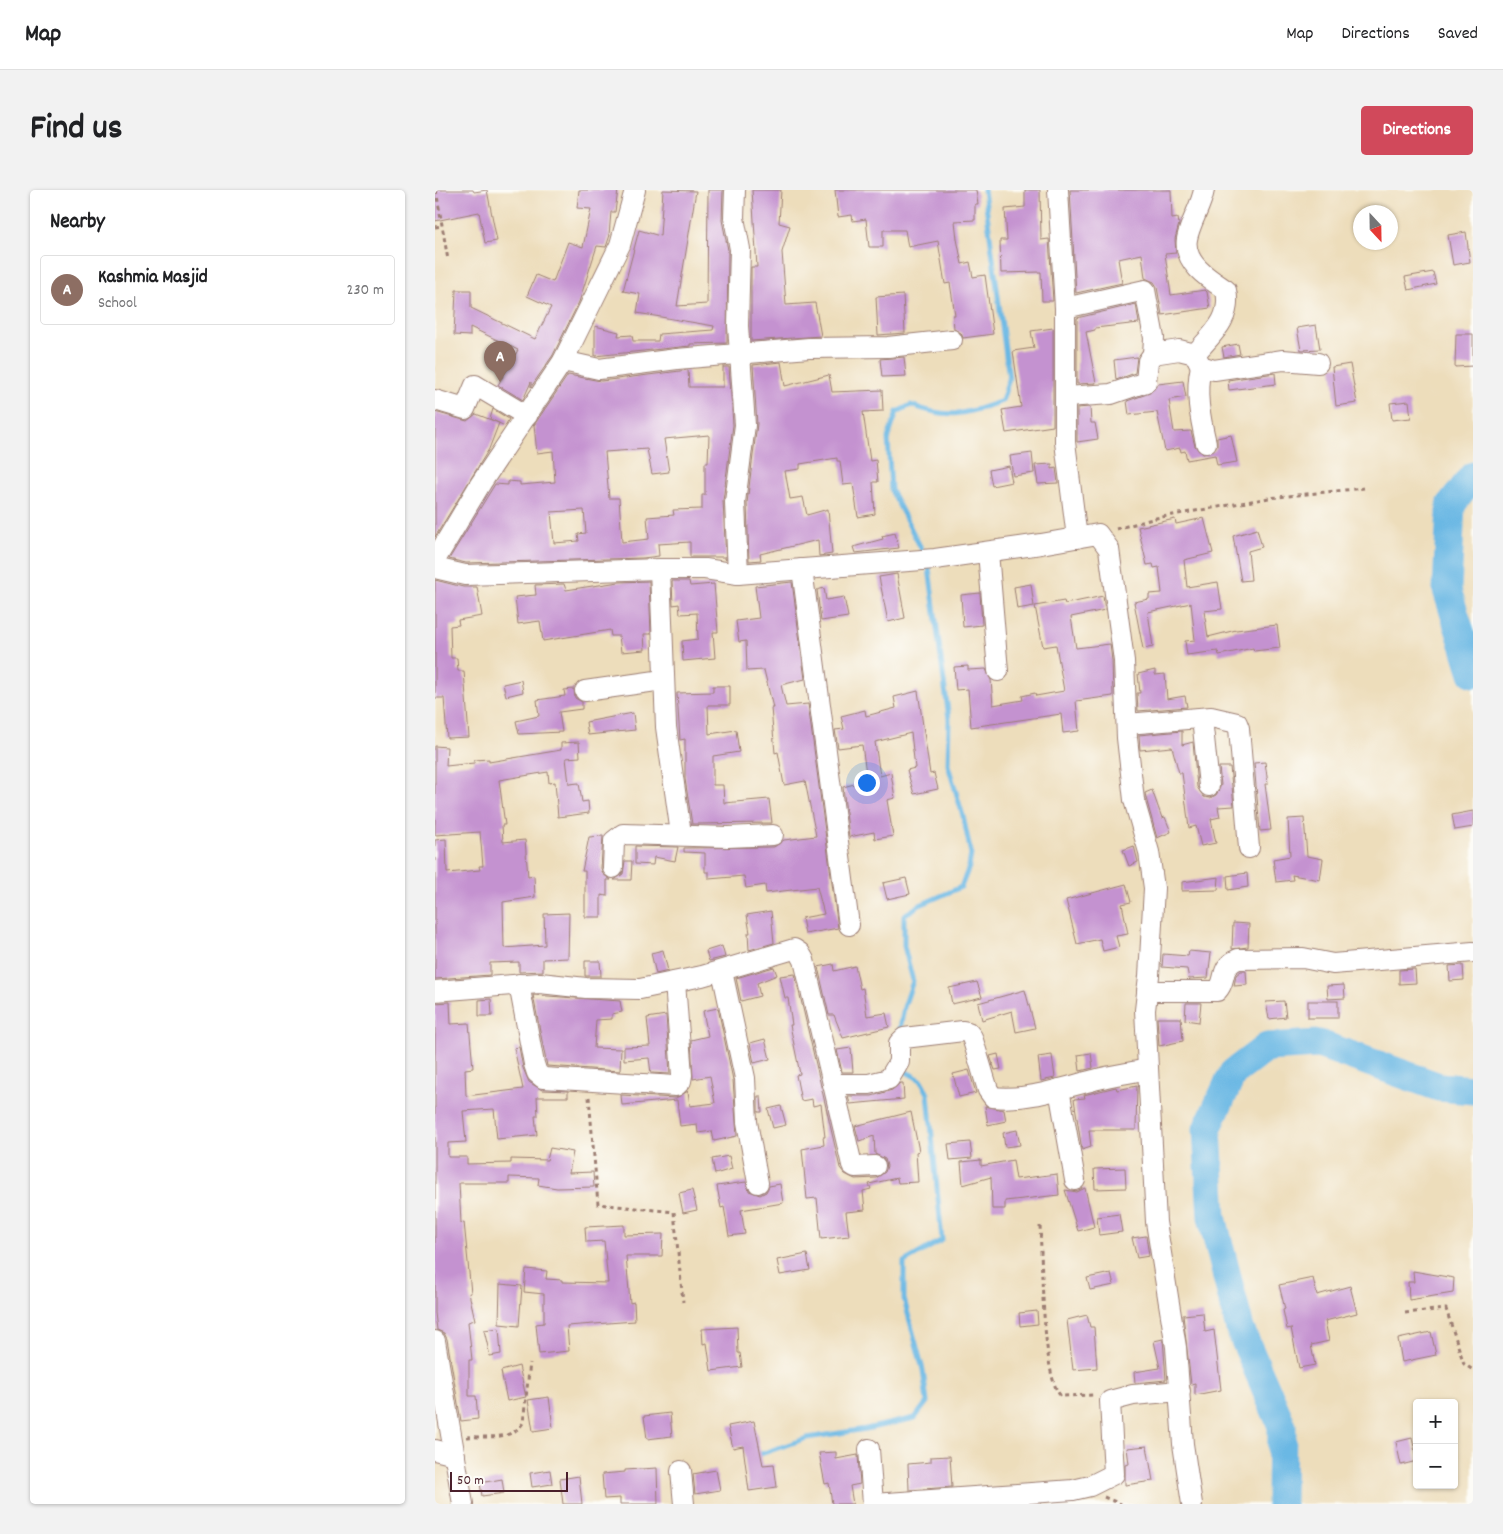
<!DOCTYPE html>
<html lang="en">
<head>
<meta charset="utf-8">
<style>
  :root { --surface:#fff; --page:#f2f2f2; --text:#202124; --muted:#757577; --line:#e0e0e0; --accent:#d1495b }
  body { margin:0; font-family:Dekko,sans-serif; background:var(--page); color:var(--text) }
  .controls { position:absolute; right:15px; bottom:15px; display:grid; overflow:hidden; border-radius:5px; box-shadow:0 1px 4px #0004 }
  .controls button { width:45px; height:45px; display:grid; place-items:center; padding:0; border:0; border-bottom:1px solid var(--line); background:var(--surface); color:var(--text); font:25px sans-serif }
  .compass { position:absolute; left:918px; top:15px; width:45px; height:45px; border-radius:50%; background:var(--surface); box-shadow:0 1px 4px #0004; rotate:158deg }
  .scale { position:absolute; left:15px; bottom:12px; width:118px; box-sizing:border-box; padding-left:5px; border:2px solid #4a1f2b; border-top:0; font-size:14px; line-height:18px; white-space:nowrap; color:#4a1f2b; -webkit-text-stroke:4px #fdfcf7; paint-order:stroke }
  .you { position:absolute; left:431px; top:592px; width:18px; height:18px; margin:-12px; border:4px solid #fff; border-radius:50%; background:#1a73e8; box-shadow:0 0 0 8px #1a73e833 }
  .badge { display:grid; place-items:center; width:32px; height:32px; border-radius:50%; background:var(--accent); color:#fff; font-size:16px; font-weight:700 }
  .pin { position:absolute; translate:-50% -41px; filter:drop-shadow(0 1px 2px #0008) }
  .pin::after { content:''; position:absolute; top:26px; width:18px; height:15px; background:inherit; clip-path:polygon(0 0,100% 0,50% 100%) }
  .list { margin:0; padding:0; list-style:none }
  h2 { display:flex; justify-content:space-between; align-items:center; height:65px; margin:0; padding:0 20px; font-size:21px }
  h2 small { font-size:16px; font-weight:400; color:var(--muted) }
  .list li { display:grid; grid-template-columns:32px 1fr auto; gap:15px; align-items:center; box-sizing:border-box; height:70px; margin:0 10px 10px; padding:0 10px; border:1px solid var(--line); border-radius:5px }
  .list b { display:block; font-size:19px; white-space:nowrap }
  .list p { margin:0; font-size:16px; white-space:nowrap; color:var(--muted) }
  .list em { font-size:16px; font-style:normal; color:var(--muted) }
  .map { position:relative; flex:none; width:1038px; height:1314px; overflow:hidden; border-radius:5px }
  header { display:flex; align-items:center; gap:30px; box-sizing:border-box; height:70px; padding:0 25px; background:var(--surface); border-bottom:1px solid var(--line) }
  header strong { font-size:24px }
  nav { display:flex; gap:28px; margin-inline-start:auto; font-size:18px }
  .intro { display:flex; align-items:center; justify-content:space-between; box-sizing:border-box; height:120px; padding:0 30px }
  h1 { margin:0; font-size:35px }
  .button { padding:12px 22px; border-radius:5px; background:var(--accent); color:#fff; font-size:18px; font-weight:700 }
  main { display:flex; gap:30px; padding:0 30px }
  aside { flex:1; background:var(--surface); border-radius:5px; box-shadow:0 1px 4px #0004 }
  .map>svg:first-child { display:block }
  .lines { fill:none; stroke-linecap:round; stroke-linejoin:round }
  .stream { stroke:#6ab8e4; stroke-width:5 }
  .river { stroke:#6ab8e4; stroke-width:29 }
  .building { fill:#c492d0; fill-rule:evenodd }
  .minor-casing { stroke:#9c7e73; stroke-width:22 }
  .path { stroke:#9c7e73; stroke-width:3; stroke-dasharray:4 4; stroke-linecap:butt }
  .minor { stroke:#fff; stroke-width:20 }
</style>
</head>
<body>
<header>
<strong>Map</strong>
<nav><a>Map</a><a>Directions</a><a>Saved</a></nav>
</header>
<div class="intro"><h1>Find us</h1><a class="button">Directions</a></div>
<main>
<aside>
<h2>Nearby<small></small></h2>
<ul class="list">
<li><span class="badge" style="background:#8d6e63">A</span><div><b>Kashmia Masjid</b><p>School</p></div><em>230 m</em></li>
</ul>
</aside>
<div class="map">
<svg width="1038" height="1314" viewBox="0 0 1038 1314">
  <rect width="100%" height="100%" fill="#fdfcf7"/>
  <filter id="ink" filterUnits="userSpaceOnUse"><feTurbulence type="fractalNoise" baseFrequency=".02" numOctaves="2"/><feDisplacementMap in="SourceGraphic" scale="10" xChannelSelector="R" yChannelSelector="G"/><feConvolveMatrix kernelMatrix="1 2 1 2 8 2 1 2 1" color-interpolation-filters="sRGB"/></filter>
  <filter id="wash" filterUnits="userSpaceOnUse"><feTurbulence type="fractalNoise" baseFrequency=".0096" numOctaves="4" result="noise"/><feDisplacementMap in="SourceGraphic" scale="20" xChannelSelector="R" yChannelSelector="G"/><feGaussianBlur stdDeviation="1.12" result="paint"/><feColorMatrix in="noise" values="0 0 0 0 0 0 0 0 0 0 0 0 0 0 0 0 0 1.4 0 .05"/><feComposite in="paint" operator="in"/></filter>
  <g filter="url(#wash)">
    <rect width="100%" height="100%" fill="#edddbb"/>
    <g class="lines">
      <g class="stream">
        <path d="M489,364L456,300L453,248L462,222L476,215C515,230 529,224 567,211L574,189L549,0"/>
        <path d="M464,845L469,817L478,791L469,756V725L485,715L526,697L534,677L536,664L528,626L513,575L514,529L494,378"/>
        <path d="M320,1266L372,1248L431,1239L480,1228L492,1212L488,1180L469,1109V1072L507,1050L493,904L486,890L466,879"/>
      </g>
      <g class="river">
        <path d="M1038,286L1016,315L1012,400L1038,483"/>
        <path d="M846,1314L847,1236L805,1139L777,1027L772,939L798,883L832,857L884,854L1004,897L1038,900"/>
      </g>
    </g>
    <g id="blocks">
      <g class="building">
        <path d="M0,0H38L39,2L52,0L62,51L50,53L44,22L0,31Z"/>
        <path d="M144,0H183L180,22H176L174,45H175L171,57L162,56L144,112L118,165L96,197V192L88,210L63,195L83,160L35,137V146L19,145L21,100H36V118L100,149L116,117L92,106L101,85L118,92L133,52L148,57L156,19L142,18Z"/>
        <path d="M228,0L261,1L242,116L272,114L273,0H288L287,30L293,60L292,153L255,154V156L160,166V136L184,142L183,146L197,145L198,151H223L224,144L278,140L279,136L202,123L205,104L188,101L204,40L225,46Z"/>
        <path d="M317,0H346L344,33L355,36L347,62L351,115L380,113L386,146L316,151V77H322Z"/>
        <path d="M400,0H541L543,14H540V30L520,31L522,49L527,74L535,72L538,87L550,85L558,144L528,148L526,143L519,139L518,125H520L515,93L510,94L503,51L473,57L470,40H448V57H434L431,29L418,31L417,25L403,27Z"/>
        <path d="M590,0H605L606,50L614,49L618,111H607L606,82L566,83L565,50H572L570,19L590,17Z"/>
        <path d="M635,0H736L737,29L743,28L744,34L740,49L741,63L730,64L736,105L770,100L772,102L775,118L727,125L722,97L719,92L710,88L707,64L683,69L687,93L641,103Z"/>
        <path d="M1031,42L1035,72L1018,75L1013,45Z"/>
        <path d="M998,82L1001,94L973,100L970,87Z"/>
        <path d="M468,105L470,143L443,145L441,107Z"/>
        <path d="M701,114L704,133L660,138V140L651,142L661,193L642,194V128Z"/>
        <path d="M881,135L885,159L866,160L862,138Z"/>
        <path d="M618,138V236L571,243L567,220L586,217L578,161L599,158L596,141Z"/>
        <path d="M1021,144H1038V176L1020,177Z"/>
        <path d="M803,154L805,164L789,167L787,157Z"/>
        <path d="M469,167L471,186L447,187L445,169Z"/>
        <path d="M702,167L700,183L681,190L679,170Z"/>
        <path d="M346,172L350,196L394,185L397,202L447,200L448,221L428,222L435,271L441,270L443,292H438L440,324L423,327L418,294L408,295L405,271H402V268L365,274V279L350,281L355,309L368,307L372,325L393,319L397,364L384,366L383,350L325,364L326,370L314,371L312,313L322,234L318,175Z"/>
        <path d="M915,174L922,213L901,216L897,177Z"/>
        <path d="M288,177H294L298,235L288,311L291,370L289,367H255V352L223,354L224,366L208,368L31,373L14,369L60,294L73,295V291L85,292V295L120,292L118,261L102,263L99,235L133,185L166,191L253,180L254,197H288ZM274,245L273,273H270V305H267V319L238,320L239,325L212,327L214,349L187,352L184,308H174L170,262L212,259L217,284L234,282L229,249ZM149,320L151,343L143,344L144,351L119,353L116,322Z"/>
        <path d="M840,183L841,194L794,200L793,190Z"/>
        <path d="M748,191L751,207L734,210L739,242L756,241L760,256L768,264L779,261L782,256V248L796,245L802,272L782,275L780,265L752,270L750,261L746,262L745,258L730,261L722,222L694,225L692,211L715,203L723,194Z"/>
        <path d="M974,211L976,228L957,230L955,213Z"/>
        <path d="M655,217L656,233H660L663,249L642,252V218Z"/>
        <path d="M58,219L74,229L70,236L55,229Z"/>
        <path d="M0,222L32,231L41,224L64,233L54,259L0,347Z"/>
        <path d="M597,263L599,283L578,286L575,266Z"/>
        <path d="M617,274V279L621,278L623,293L603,294L600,275Z"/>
        <path d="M574,276L577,292L557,296L554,280Z"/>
        <path d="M769,328L778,363L749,370L752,397L783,392L787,419L769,421L773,447L801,440L842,435L845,458L819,461L818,458L784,465L783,461L752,465L750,451L760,450L756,413L713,422L718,457L708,459L699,412L714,409V404L727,403L724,377L719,378L718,374L712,375L703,337L740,329L741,334Z"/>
        <path d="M822,339L827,357L813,361L816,390L806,391L798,346Z"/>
        <path d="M460,343L464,358L420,363L418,357L448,349L447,346Z"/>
        <path d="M462,384L470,428L453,432L444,387Z"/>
        <path d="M0,390L28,397H42L47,426L23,430L24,435L15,436L16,468H22L23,481H29L34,547L12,548L9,508H0Z"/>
        <path d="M214,391L216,444H209L210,460L186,462L184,446H176L175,440L108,451L105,431L83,434L80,407L101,405L100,395L129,394L131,400L184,392Z"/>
        <path d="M237,391H254L255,396L279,394L283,442H278L280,468L248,471L247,451L263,449L262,423L245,424L244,414L238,415Z"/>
        <path d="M357,392L370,489L346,495L351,516L373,514L403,738L370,744L367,728L389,724L382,697L331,703L330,695L311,698L309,686L274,689V682H270V663L249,662V658L339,657L349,650L381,646L370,591L349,595L343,562L340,563L336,518H338L329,480L312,481L311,451L304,452L301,431L324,428L320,396Z"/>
        <path d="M596,394L599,416L582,419L579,397Z"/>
        <path d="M389,398L391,410L409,407L413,427L386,431L382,400Z"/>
        <path d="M545,403L547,435L528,437L526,405Z"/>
        <path d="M668,406L670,420L636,427L641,458L675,454L677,471L678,506L641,511L644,541L628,543L626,524L536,537L533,499L521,500L519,477L533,476V480L551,479L556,490L558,515L588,510L587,506L600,503L601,506L629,501L621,455L608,457L600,416L629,411L630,414Z"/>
        <path d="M720,480V485L730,484L732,509L750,506L752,517L703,521L702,503H705L703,484Z"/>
        <path d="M86,490L88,502L71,506L68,494Z"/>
        <path d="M278,496H295V515H273L274,544L301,540L304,562L278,566V595H288L289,613L334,609L337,633L257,634L250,589V549L245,550L242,503L278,502Z"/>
        <path d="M139,499L140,508L147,512V519L124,522L127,542L84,544L81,531L104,526L102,510L130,506L129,500Z"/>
        <path d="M483,501L495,584L499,583L503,599L479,604L472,580L480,578L476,543L440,552L445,586L456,583L460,608L452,610L458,646L440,649L439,642L414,647L408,597L427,592L425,584L431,583L427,555L403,558L400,540L409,539L406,526L430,520L431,526L461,518L459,507Z"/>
        <path d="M198,523L200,540L153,545L151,532Z"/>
        <path d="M747,541V555L758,552L762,597L769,607L775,608L781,605L786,595L784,577H795L799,616L783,617L785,627L776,629L781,653L766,656L761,636L754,638L747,583H744L737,557L705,560L704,545Z"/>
        <path d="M144,552L145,567L131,568L134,594L144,593L147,612L153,611L154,623L123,627L120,592L114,593L113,582L64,590L70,635H67L68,652L90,650L93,687L99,686L100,707L68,712L69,758L110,755L109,724L134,723L133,768L108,769V781L84,782V772L55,773V785L0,789V650L11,649L12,683L45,680L44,676H48L45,642L0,645V556L12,557L11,576L39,573V570L54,569V572L126,560V553Z"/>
        <path d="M830,572L833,594H830L836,640L825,641L819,573Z"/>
        <path d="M717,600L727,628L730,627L736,642L722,648L711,608L710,603Z"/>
        <path d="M1038,621V637L1020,640L1017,625Z"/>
        <path d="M869,628L872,666L888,669L885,690L857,685L858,690L841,692L838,669L855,666L853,629Z"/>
        <path d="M168,646L166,678L168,684L176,690H172V706L166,705V727H150V681H147L154,647Z"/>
        <path d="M200,656L243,657L240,671L219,667L218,675L200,674Z"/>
        <path d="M699,656L703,672L694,676L688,660Z"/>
        <path d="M190,671H197L196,690H179L188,684Z"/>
        <path d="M812,683L813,697L793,700L792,686Z"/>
        <path d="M784,687L783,700L747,701V692Z"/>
        <path d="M471,688L475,704L452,709L448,693Z"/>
        <path d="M691,694L696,712L687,714L693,744L681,746L684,757L668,761L665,749L642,754L631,710Z"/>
        <path d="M336,721L339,753L314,760L313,743H315L312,725Z"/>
        <path d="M798,733L814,734L813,757L797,759Z"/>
        <path d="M287,756L290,767L274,771L271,761Z"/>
        <path d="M228,760L233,781L221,784L216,763Z"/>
        <path d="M754,761L776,763L773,788L754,789L752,779L727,777L728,764L753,766Z"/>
        <path d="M150,771H165L166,786H150Z"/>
        <path d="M398,774L399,781L420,776L425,799L428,798L432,826L451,823L454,837L408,848L399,825H394L383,777Z"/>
        <path d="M1028,775L1029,790L1015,791L1014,776Z"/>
        <path d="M339,777L342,785L322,793L325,806L306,811L301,788Z"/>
        <path d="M980,779L981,793L964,794V780Z"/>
        <path d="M806,781H811L812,795L799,796L801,785Z"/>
        <path d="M360,784L405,978L410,984L420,989L441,988L450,982L452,976L450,969L440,964L439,946L424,951L420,936L476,922L484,961L481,962L483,992L463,993L462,988L434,994L436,999L428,1001L430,1020L411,1022L414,1046L386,1049L382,1008L372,1009L367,959L389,955L388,947H390L386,914L378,916L377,909L366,911L361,885L365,884L355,835H357L353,808H350L345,786Z"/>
        <path d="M542,792L547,807L517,814L514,798Z"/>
        <path d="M909,795L910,808L893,809L892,796Z"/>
        <path d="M590,800L600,838L581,842L577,821L547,830L543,813Z"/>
        <path d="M98,805L185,811L187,822L177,824V829L161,830L159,858L186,859L185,881L112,876Z"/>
        <path d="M56,809L57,826H44V810Z"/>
        <path d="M849,811L851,827L834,829L831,812Z"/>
        <rect x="873" y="811" width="30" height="17"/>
        <path d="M15,812L16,834L34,833L38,878L30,879L31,906L88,899L79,858L84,857L88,878L94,892L107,900L133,901V907H102L103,926H100L102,945L62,949L59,919L28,921L31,952L13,953V967H32V974L76,973V969L112,970L115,958L138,962L134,983L158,982L159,997L122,998L103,995L104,988L74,987V993H24L26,1033L29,1032L36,1103H34L40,1130L33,1132L37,1170H34V1206H41L43,1229L26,1231L12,1149L9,1143L2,1140L0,1123V813Z"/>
        <path d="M751,813H766L764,832L750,830Z"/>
        <path d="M283,818L298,890L302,946L279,951L277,941L263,943L262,934L245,936L242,910L187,915L186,905L241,908L253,901L255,916L280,913L275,886L258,889L256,850L273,846L268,821Z"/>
        <path d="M231,825L235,884L216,883L214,868L189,870V857L215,856L212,828Z"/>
        <path d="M722,828H746L748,851L724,856Z"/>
        <path d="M330,849L335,869L319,873L315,853Z"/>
        <path d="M416,858L418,882H407L402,860Z"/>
        <path d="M656,863L658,878L645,881L643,865Z"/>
        <path d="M563,864L566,879L560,880L555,866Z"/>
        <path d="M617,865L620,888L606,891L603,867Z"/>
        <path d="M534,880L541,903L524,907L518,884Z"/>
        <path d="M465,893H468L469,909L415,914L413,906H437L457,900Z"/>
        <path d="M702,896L701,940H654L656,957L647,960L639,909L650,908L649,905L681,897L682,900Z"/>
        <path d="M323,906H326L327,922H323Z"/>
        <path d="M346,916L351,935L338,938L333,919Z"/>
        <path d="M550,916L569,920L571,931L553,935Z"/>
        <path d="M582,940L585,955L570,957L568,943Z"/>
        <path d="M535,952L537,968L515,970L513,954Z"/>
        <path d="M294,966L297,979L280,984L277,969Z"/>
        <path d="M546,970V976L578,970L581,989L622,984L624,1005L570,1011V1019H557L556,987L528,995L526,972Z"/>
        <path d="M690,978L691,998L660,999L659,979Z"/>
        <path d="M311,992L314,1001L325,1005L331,1002L334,996L345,994L348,1013L306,1020L310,1044L294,1046L289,1017L286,1018L282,996Z"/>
        <path d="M650,998L659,1037L643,1041L630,1000L642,1002Z"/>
        <path d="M257,1000L262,1020L248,1023L244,1003Z"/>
        <path d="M684,1024L687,1042L664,1045L662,1027Z"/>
        <path d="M189,1035V1045L228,1044L227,1066H191L195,1113L199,1112L200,1131L132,1136L134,1161L104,1164L101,1134L109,1133V1104L89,1102L91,1079L112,1081L111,1089L127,1090V1092L173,1093L169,1051L151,1052L150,1037Z"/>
        <path d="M711,1046L714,1066L702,1068L697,1048Z"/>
        <path d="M372,1064L375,1080L345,1085L342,1070Z"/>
        <path d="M978,1081L1019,1088L1018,1103L974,1110L973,1092H979Z"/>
        <path d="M676,1083L679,1095L655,1100L652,1088Z"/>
        <path d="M878,1088L882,1105L915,1096L922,1123L890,1131L894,1151L876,1155L880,1175L864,1178L856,1138L852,1139L848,1120L850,1119L844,1095Z"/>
        <path d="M65,1094L87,1096L84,1136L64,1134Z"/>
        <path d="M602,1121L603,1134L585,1136L584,1123Z"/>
        <path d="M768,1123L770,1142L779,1140L786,1200L760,1205V1193L756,1194L748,1125Z"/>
        <path d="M652,1125L655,1137H659L662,1178L638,1180L632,1130Z"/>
        <path d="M302,1137L303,1163H305L307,1177L276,1181L272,1153L268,1154L267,1139Z"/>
        <path d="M64,1138L66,1164L55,1166L49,1140Z"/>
        <path d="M996,1142L1001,1165L967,1172L963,1149Z"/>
        <path d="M728,1149L731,1190L700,1193L699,1182L725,1178L719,1151Z"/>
        <path d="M84,1176L91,1207L72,1211L66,1181Z"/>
        <path d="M114,1207L118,1238L98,1241L93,1210Z"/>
        <path d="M235,1223L237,1246L212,1249L209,1226Z"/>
        <path d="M319,1231L328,1275L339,1274L342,1297L314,1301L308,1256L298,1258L293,1236Z"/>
        <path d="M977,1248L982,1271L966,1275L961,1252Z"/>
        <path d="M712,1256L718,1291L690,1295V1275L694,1274L692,1258Z"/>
        <path d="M401,1262V1269L423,1265L425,1294L415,1296L418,1314H397L394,1293L390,1294L384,1263Z"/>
        <path d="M515,1266L517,1297L474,1300L473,1274L496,1272V1267Z"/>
        <path d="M222,1278L223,1314H185V1308L169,1309L167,1284L190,1282V1280Z"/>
        <path d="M115,1280L117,1294L97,1297L95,1283Z"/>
        <path d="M281,1280L285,1300L260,1304L258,1284Z"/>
        <path d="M144,1286L147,1314H128L125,1289Z"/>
        <path d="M67,1289L69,1303L47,1306L45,1293Z"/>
      </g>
    </g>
  </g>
  <g filter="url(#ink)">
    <use href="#blocks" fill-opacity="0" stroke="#9c7e73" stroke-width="1"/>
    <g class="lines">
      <g class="minor-casing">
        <g id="minor">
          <path d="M300,0L299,28L305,59L303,136L310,235L300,312L303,384"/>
          <path d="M623,0L630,118V252L642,348"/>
          <path d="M769,0C766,17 755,32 752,49C748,73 774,89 791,100C797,129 778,143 760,164L766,176L779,180L848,170L883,173"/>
          <path d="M630,118L710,100L719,148L718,164L744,160L760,164"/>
          <path d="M128,171L164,179L242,169L374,158L453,157L517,150"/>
          <path d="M766,176C760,203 765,227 771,253"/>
          <path d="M631,207L676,204L711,192L713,171L718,164"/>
          <path d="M0,210L30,219L40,195L92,226"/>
          <path d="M553,362L563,481"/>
          <path d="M0,370L46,293L128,171L185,55L200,0"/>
          <path d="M0,378L30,385L225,379H270L303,384L500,369L606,354L663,344L674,359L689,471L692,548L699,610L714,662L719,698L714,786L710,820L721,1032L741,1157L748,1254L757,1314"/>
          <path d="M225,379L231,537L246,644"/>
          <path d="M367,379L414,735"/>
          <path d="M150,501L228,490"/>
          <path d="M767,528L774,596"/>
          <path d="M692,534L776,527L802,533L804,538L814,658"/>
          <path d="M178,678L179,651L188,644L293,647L338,645"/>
          <path d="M287,781L310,888L312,932L323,993"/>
          <path d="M84,794L99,874L102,883L108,888L241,896L246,891L247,885L240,792"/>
          <path d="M0,801L105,793L151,798L205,799L267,786L359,759L365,763L369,770L417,975L420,977L440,976"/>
          <path d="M712,801H782C793,790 783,778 803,769L868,768L898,774L1038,762"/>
          <path d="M398,894H434L454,889L464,872V853L469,848L528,841L533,842L537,847L553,900L558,907C591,911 627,898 659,890C676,885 695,883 713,879"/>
          <path d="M624,899L640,990"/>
          <path d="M0,1151L28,1314"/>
          <path d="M434,1259L438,1314"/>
          <path d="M0,1260L20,1265"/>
          <path d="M246,1281L249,1314"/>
          <path d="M438,1314L638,1300L655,1296L679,1284L675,1211L698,1205L745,1201"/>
        </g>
      </g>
      <g class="path">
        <path d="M1,0L13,70"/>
        <path d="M0,37L8,36"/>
        <path d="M681,339L721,328L834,308L929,298"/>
        <path d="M154,907L163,1014L239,1022L248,1112"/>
        <path d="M605,1036C607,1067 607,1189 626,1206L660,1205"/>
        <path d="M970,1123L1011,1119L1029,1174L1038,1180"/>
        <path d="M32,1247C52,1246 76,1251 88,1233L95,1173"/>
        <path d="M669,1307L686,1314"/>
      </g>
      <use href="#minor" class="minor"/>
    </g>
  </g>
</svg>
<div class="controls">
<button>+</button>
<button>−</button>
</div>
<svg class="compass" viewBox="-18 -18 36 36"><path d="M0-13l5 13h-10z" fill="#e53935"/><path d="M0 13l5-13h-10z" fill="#757577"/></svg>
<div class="scale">50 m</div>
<div class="you"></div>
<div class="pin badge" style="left:65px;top:192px;background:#8d6e63">A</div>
</div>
</main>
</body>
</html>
